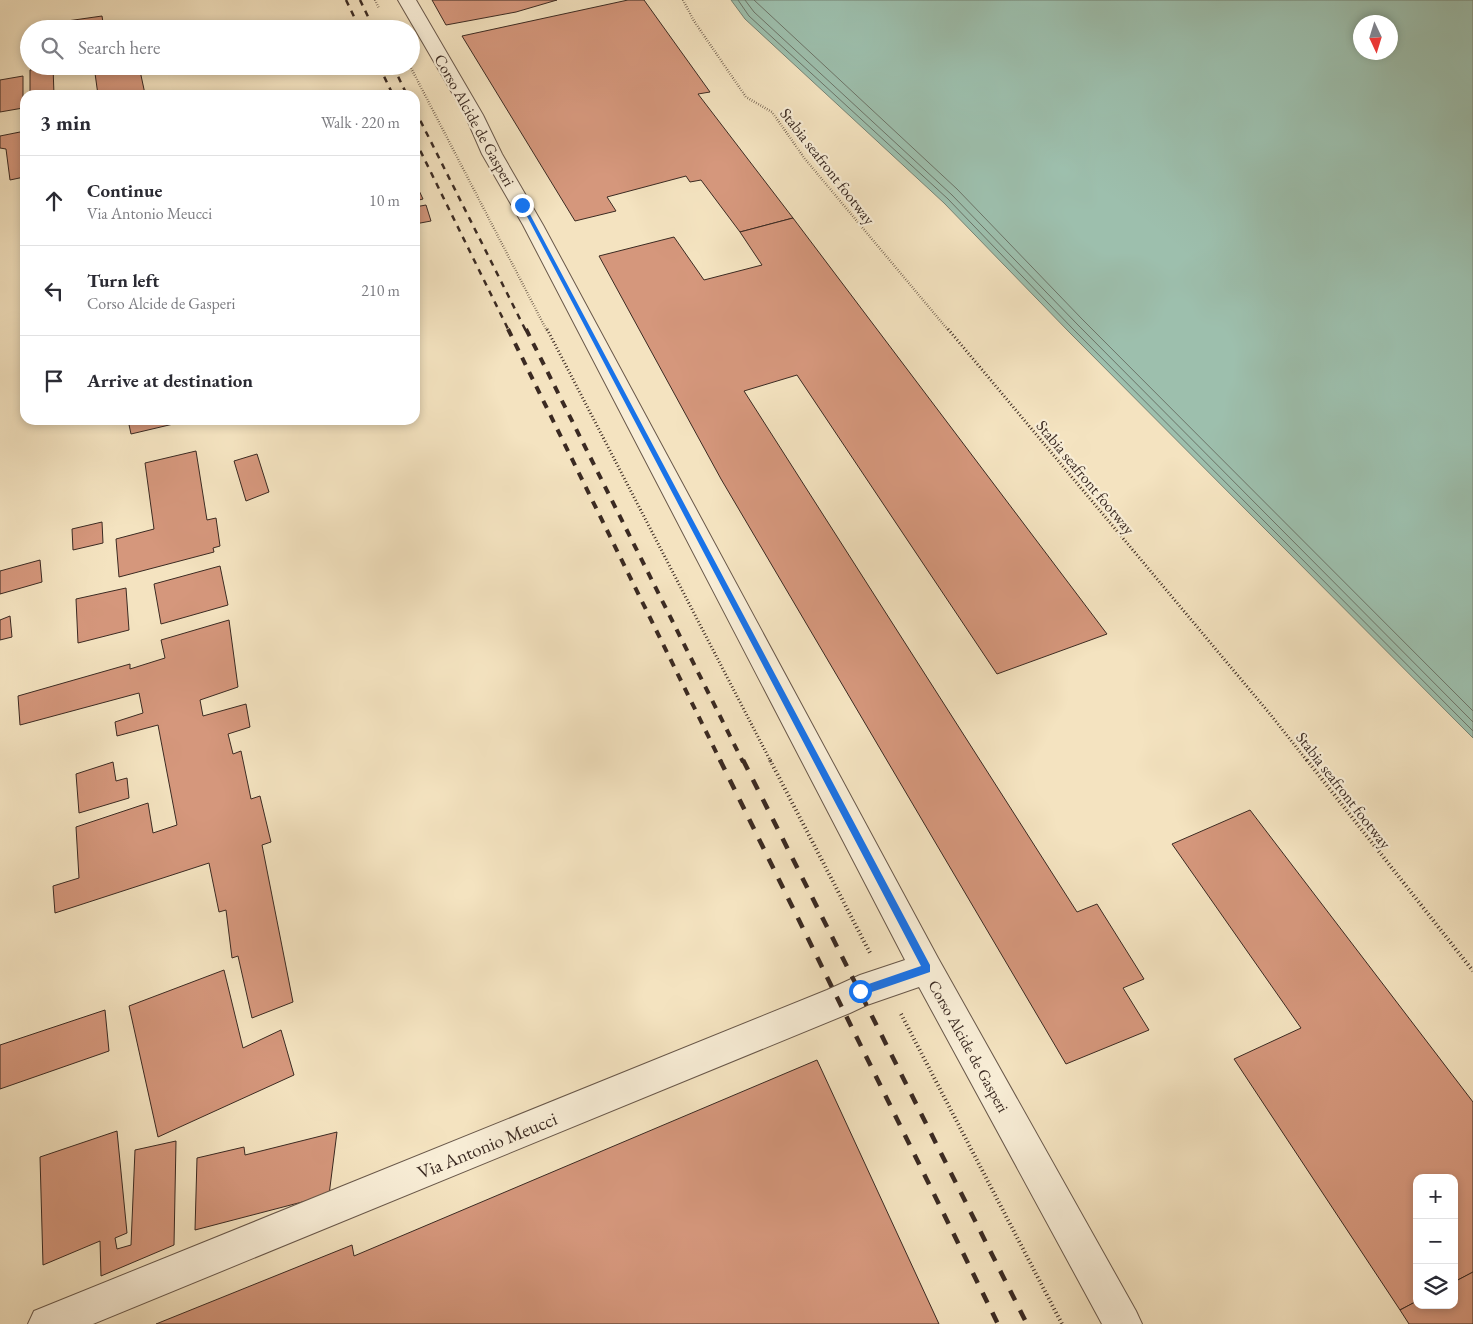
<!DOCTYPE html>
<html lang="en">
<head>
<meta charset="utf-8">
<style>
  :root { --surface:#fff; --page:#f2f2f3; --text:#2b2b33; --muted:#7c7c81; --line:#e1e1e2 }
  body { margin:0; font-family:"EB Garamond",serif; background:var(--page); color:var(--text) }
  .controls { position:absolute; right:15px; bottom:15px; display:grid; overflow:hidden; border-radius:10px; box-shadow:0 2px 8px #0003 }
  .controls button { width:45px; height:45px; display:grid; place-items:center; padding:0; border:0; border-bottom:1px solid var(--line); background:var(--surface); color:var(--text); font:25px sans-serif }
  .compass { position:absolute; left:1353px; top:15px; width:45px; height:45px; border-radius:50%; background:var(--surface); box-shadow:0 2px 8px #0003; rotate:176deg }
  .stop { position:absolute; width:15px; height:15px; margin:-11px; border:4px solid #1a73e8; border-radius:50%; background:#fff }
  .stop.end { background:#1a73e8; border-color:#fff; box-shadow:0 1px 5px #0008 }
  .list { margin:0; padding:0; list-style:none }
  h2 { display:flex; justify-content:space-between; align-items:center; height:65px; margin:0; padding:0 20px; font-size:21px }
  h2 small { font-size:16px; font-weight:400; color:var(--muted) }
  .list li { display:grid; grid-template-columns:32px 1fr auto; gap:15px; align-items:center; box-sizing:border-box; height:90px; padding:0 20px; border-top:1px solid var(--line) }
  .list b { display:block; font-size:19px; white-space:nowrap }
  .list p { margin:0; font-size:16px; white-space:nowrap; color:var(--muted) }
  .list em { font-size:16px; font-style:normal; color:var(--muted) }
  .icon { flex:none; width:28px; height:28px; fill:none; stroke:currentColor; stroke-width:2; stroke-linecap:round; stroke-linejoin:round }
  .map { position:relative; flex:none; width:1473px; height:1324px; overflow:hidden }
  .search { position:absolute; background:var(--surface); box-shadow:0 2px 8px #0003; left:20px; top:20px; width:400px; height:55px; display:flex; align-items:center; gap:12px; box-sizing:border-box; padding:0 18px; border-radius:28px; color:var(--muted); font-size:19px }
  .panel { position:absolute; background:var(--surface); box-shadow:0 2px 8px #0003; left:20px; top:90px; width:400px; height:335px; border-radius:15px }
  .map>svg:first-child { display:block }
  .water { fill:#9dbfad; stroke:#768375; fill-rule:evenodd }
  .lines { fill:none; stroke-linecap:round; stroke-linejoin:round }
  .shore { stroke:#6c7468; stroke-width:1 }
  .building { fill:#d5977c; stroke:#3b2a22 }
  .minor-casing { stroke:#69584a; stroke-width:2 }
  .path-far2 { stroke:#3b2a22; stroke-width:2.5; stroke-dasharray:0.5 2; stroke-linecap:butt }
  .path-far1 { stroke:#3b2a22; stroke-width:3; stroke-dasharray:1 2.5; stroke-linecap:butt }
  .path { stroke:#3b2a22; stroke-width:4; stroke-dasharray:1 3; stroke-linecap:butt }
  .minor { fill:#f8edd6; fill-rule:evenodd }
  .rail-far2 { stroke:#3b2a22; stroke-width:2.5; stroke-dasharray:6 6; stroke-linecap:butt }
  .rail-far1 { stroke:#3b2a22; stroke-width:4; stroke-dasharray:8 8; stroke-linecap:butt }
  .rail { stroke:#3b2a22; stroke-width:4.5; stroke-dasharray:11 11; stroke-linecap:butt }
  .route { fill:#1a73e8 }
  .labels { text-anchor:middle; stroke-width:4.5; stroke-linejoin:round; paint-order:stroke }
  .street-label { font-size:16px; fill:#3b2a22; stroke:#f8edd6 }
  .near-street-label { font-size:19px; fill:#3b2a22; stroke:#f8edd6 }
</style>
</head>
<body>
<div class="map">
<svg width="1473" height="1324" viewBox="0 0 1473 1324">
  <rect width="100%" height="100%" fill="#f4e3c0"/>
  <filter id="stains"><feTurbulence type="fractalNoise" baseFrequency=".004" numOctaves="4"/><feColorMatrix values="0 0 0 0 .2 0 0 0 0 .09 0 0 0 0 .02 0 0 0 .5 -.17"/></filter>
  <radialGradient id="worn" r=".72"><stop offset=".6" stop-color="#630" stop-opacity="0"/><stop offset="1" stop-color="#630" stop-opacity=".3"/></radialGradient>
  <path class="water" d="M731,0H1473V738L1069,332L944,203L745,19ZM1360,22H1390V52H1360Z"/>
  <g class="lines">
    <g class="shore">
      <path d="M738,0L749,16L948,199L1072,328L1473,731"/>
      <path d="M745,0L754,12L952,195L1077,324L1473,722"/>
      <path d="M754,0L957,189L1082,319L1473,711"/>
    </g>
  </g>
  <g class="building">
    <path d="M432,0H557L516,12L446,25Z"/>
    <path d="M628,0H644L710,92L698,94L793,218L740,232L701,180L690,182L686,176L607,197L616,211L575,221L462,36Z"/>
    <path d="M102,16L104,29H53V23Z"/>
    <path d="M53,66L54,95H30V70Z"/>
    <path d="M94,66H139L145,94L98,95Z"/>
    <path d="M23,76V108L0,112V80Z"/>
    <path d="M25,131V183L24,177L10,180L6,149L0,148V136Z"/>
    <path d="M415,182L423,199L415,201Z"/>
    <path d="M426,205L431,221L415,224V207Z"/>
    <path d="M793,218L1107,634L997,674L797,375L744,391L1077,912L1097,904L1144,979L1123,988L1149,1030L1066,1064L721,479L599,256L674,237L704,280L762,265L740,232Z"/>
    <path d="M128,420H186V421L131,434Z"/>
    <path d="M196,451L207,520L216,518L220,546L213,548L214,552L119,577L116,539L154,529L145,463Z"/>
    <path d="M257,454L269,492L246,501L234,461Z"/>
    <path d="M102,522L103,543L73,550L72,529Z"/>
    <path d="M40,560L42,582L0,594V571Z"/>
    <path d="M220,566L228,605L161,624L154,584Z"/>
    <path d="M126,588L129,630L78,643L76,599Z"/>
    <path d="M10,616L12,637L0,640V620Z"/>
    <path d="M229,620L238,687L200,700L203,716L246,704L250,727L228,734L233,754L241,751L251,799L260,796L271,842L262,845L293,1002L252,1018L238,956L232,958L226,910L219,912L209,863L55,913L53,886L79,878L76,827L148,803L153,833L177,825L158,725L117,736L115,722L143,713L139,693L20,725L18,696L130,664V669L165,658L161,640Z"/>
    <path d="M113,762L116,781L127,778L129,798L79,813L76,774Z"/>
    <path d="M1250,810L1473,1102V1272L1454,1282V1178H1417V1301L1400,1310L1234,1059L1301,1028L1172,844Z"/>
    <path d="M224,970L243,1048L281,1030L294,1075L158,1137L129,1006Z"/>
    <path d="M105,1010L109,1051L0,1089V1045Z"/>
    <path d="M817,1060L939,1324H156L352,1245L354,1256Z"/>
    <path d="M117,1131L127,1233L115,1238L117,1249L131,1245L135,1150L176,1141L174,1245L101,1276L100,1241L43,1265L40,1157Z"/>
    <path d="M337,1132L329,1195L195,1230L197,1158L244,1147L245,1155Z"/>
    <path d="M1473,1272V1324H1409L1400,1310L1417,1301V1305H1454V1282Z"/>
  </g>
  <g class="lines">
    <g class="minor-casing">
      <path id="minor" d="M398,0H416L483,115L502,154L543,225L938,958L1136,1311L1142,1324H1102L919,987L867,1005L850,1013L93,1324H28L34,1311L827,990L860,975L905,960L523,225L482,154L465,115Z"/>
    </g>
    <g class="path-far2">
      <path d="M375,0L379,8"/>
      <path d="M683,0L694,21L746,97L772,112L805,159L949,331"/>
      <path d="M410,66L547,331"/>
    </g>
    <g class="path-far1">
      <path d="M547,329L771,762"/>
      <path d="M948,329L1270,714L1308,762"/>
    </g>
    <g class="path">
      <path d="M770,760L870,953"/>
      <path d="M1307,760L1473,971"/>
      <path d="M901,1014L1062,1324"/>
    </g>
    <use href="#minor" class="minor"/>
    <g class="rail-far2">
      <path d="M346,0L360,29"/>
      <path d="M360,0L374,29"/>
      <path d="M379,66L393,95"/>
      <path d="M393,66L407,95"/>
      <path d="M415,110L526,331"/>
      <path d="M415,140L509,331"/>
    </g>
    <g class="rail-far1">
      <path d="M508,329L721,762"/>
      <path d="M526,329L743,762"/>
    </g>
    <g class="rail">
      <path d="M720,760L998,1324"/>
      <path d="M743,760L1027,1324"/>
    </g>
  </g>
  <path class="route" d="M520,203L525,205L930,965V972L860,996L857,994V988L921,966Z"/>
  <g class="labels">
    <g class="street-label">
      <text transform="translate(475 120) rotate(61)" y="6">Corso Alcide de Gasperi</text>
      <text transform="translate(828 166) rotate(52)" y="6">Stabia seafront footway</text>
      <text transform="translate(1086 477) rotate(50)" y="6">Stabia seafront footway</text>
      <text transform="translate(1344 790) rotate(52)" y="6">Stabia seafront footway</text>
      <text transform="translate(969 1046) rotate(61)" y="6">Corso Alcide de Gasperi</text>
    </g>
    <g class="near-street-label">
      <text transform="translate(487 1145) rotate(-22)" y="7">Via Antonio Meucci</text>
    </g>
  </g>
  <rect width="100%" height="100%" filter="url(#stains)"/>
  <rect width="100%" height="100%" fill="url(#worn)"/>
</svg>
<div class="controls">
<button>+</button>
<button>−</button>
<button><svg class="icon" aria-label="layers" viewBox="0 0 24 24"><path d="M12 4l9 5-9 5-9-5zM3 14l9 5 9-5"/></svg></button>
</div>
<svg class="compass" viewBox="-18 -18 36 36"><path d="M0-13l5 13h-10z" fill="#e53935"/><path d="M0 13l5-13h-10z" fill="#7c7c81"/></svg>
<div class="stop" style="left:860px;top:991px"></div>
<div class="stop end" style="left:522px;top:205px"></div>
<div class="search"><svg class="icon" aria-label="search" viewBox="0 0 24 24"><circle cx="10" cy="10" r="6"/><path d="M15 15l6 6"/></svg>Search here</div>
<section class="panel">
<h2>3 min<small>Walk · 220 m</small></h2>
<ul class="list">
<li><svg class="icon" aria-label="ahead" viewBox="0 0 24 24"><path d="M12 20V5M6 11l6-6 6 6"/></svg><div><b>Continue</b><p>Via Antonio Meucci</p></div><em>10 m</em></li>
<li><svg class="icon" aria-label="left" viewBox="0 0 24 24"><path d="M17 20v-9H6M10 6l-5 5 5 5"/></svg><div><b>Turn left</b><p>Corso Alcide de Gasperi</p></div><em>210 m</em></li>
<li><svg class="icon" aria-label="arrive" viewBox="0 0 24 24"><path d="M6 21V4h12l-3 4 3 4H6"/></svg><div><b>Arrive at destination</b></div></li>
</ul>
</section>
</div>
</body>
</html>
